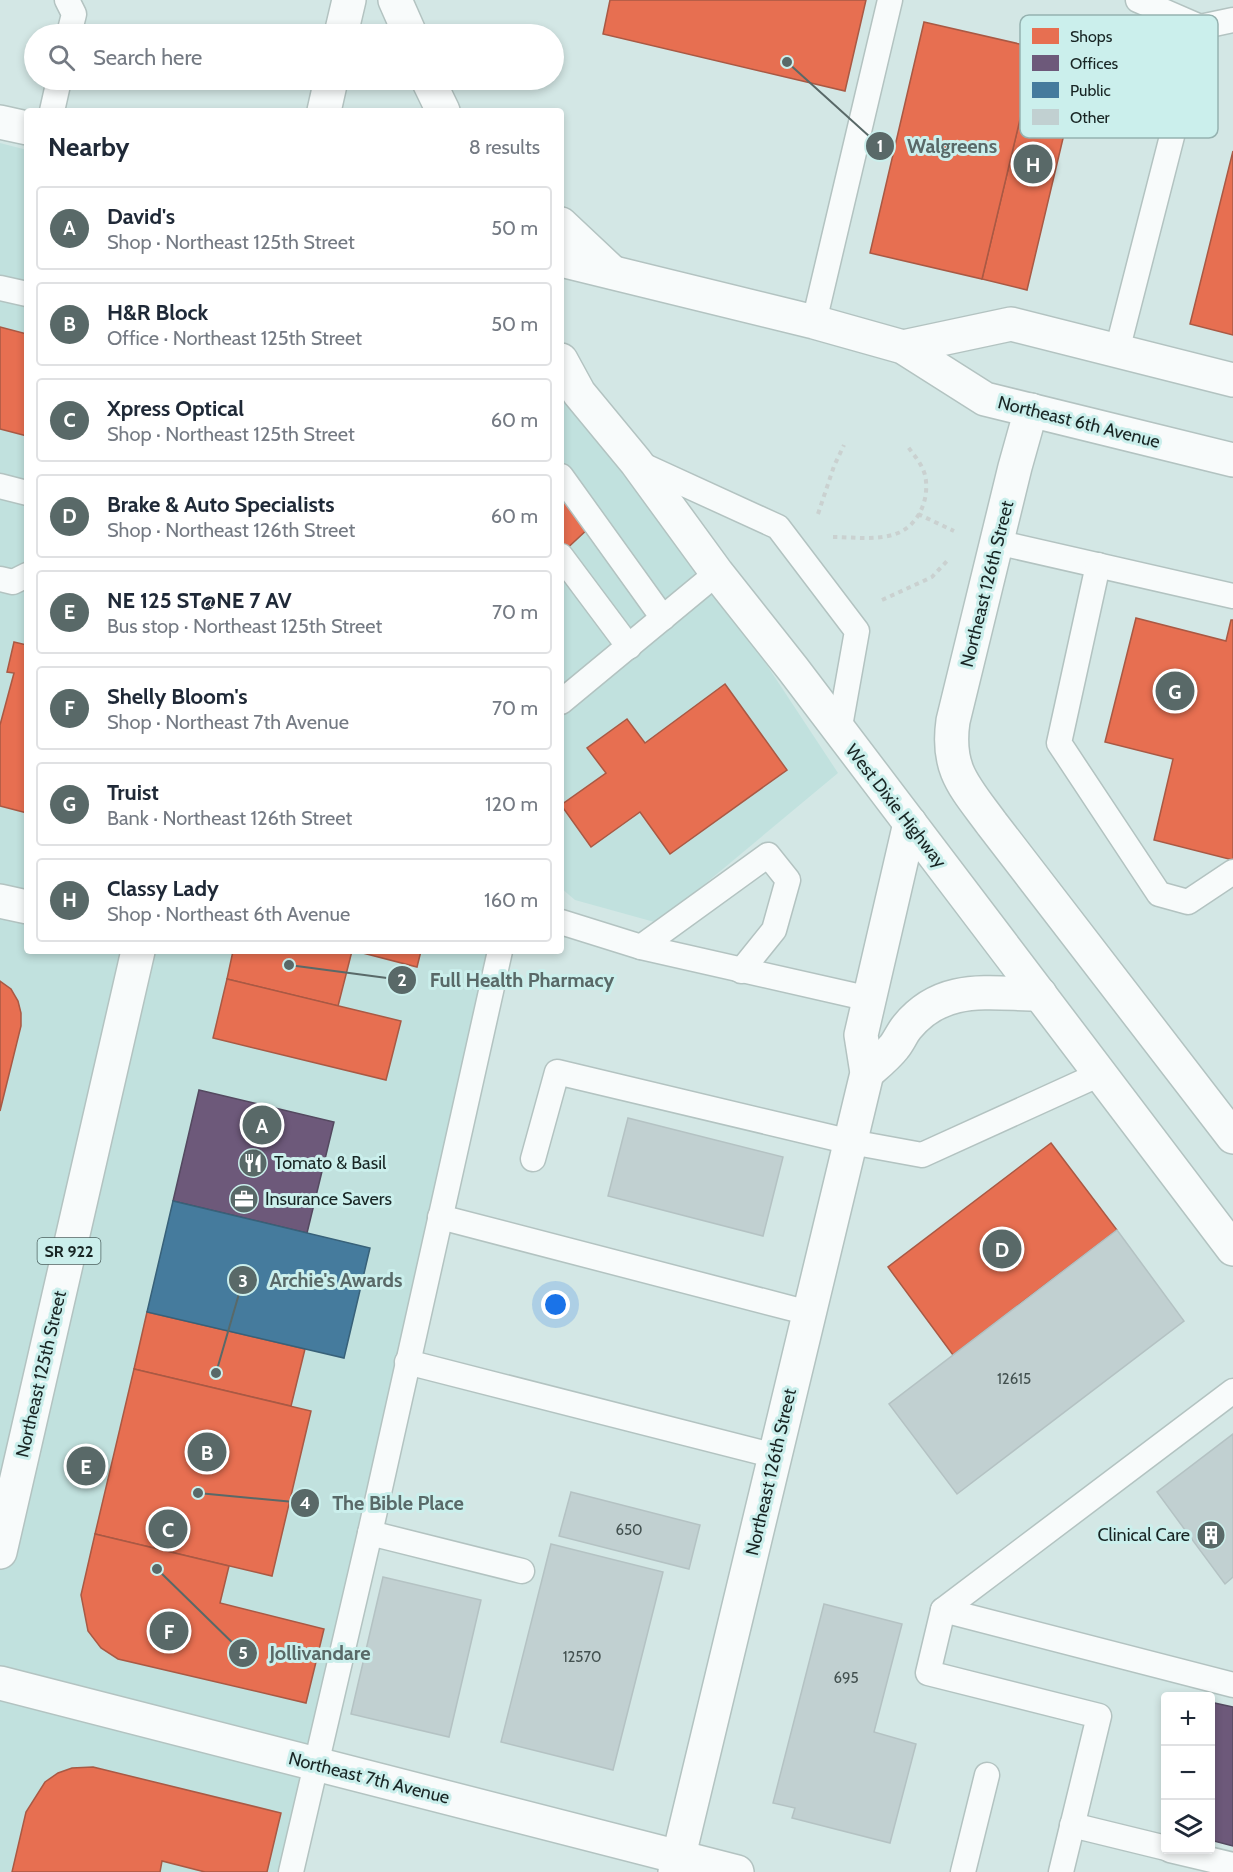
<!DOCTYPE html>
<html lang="en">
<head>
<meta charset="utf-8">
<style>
  :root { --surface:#fff; --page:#f2f2f3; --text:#1f2937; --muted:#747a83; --line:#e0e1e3; --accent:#596968 }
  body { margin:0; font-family:Cabin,sans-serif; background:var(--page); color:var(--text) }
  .controls { position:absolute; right:18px; bottom:18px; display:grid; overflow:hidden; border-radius:6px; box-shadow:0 3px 9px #0003 }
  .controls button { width:54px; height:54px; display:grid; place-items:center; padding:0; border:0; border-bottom:2px solid var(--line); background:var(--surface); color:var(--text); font:30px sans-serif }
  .you { position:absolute; left:556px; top:1305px; width:21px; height:21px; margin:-15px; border:4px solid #fff; border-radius:50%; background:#1a73e8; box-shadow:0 0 0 9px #1a73e833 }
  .badge { display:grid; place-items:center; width:39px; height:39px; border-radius:50%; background:var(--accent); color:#fff; font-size:20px; font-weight:700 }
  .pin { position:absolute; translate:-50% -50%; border:3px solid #fff; box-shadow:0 2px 6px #0006 }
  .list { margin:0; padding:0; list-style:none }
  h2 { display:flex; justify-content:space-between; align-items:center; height:78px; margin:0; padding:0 24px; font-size:26px }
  h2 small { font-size:20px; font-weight:400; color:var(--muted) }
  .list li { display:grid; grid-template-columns:39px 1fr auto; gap:18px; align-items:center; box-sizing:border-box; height:84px; margin:0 12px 12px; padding:0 12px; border:2px solid var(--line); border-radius:6px }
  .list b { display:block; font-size:22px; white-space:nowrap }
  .list p { margin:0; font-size:20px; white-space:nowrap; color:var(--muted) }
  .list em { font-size:20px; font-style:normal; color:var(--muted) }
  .icon { flex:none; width:33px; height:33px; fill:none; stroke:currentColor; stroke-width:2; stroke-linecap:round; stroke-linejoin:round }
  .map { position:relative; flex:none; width:1233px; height:1872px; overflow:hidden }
  .search { position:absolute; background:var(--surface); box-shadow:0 3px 9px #0003; left:24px; top:24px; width:540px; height:66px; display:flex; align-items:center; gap:15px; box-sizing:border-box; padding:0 21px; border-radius:33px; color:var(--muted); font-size:22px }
  .panel { position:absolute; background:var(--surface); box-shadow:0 3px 9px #0003; left:24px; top:108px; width:540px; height:846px; border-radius:6px }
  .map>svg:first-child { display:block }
  .built { fill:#c1e1de }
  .shops { fill:#e76f51; stroke:#a95944; stroke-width:1.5 }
  .offices { fill:#6d597a; stroke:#544960; stroke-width:1.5 }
  .public { fill:#457b9d; stroke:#386179; stroke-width:1.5 }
  .building { fill:#c1d0d1; stroke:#b4c2c3; stroke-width:1.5 }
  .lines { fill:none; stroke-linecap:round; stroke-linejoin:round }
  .lane-casing { stroke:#b3c3c1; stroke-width:27 }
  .street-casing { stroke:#b3c3c1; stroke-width:36 }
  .secondary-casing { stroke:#b3c3c1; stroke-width:36 }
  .primary-casing { stroke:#b3c3c1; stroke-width:36 }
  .path { stroke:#cad1d0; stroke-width:4; stroke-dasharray:4.5 4.5; stroke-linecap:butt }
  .lane { stroke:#f8fbfb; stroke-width:24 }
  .street { stroke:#f8fbfb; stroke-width:33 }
  .secondary { stroke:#f8fbfb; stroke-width:33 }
  .primary { stroke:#f8fbfb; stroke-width:33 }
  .labels { text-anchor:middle; stroke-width:6; stroke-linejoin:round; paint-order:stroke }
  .number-label { font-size:15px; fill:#42504f }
  .shield { fill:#cbefec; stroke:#4e6260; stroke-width:1.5 }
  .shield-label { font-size:16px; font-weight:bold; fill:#182524 }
  .street-label { font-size:18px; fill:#182524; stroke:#cbefec }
  .poi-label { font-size:18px; fill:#182524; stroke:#cbefec; text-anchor:start }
  .key { fill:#cbefec; stroke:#95b2b0; stroke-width:1.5 }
  .key-label { font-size:16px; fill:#182524 }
  .leader { fill:none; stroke:#596968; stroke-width:2 }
  .callout-dot { fill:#596968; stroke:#cbefec; stroke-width:2 }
  .mark-label { font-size:18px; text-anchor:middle; font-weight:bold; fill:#fff }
  .callout-label { font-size:20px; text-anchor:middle; font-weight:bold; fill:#596968; stroke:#cbefec; stroke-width:6; stroke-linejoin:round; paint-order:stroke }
</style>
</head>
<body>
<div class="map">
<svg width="1233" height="1872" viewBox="0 0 1233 1872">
  <rect width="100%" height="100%" fill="#d3e7e5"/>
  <g class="built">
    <path d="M0,143L27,150V951H511L298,1872H0Z"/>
    <path d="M561,353L838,773L658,923L575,900L561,888Z"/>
  </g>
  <g class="shops">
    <path d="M610,0H866L845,91L603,34Z"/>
    <path d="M1044,18L1089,29L1027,290L982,279Z"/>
    <path d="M924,22L1037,48L982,279L870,253Z"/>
    <path d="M1233,151V335L1190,324Z"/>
    <path d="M0,327L27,334V436L0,429Z"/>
    <path d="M561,495L591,526L561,554Z"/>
    <path d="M1136,618L1226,641L1231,620H1233V860L1154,840L1173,759L1105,742Z"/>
    <path d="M14,642L27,645V813L0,806V725L14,673L7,672Z"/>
    <path d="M725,684L787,770L670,854L640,812L591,847L561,805L606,773L587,748L627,719L645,743Z"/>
    <path d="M233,951H352L338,1006L227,979Z"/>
    <path d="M355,951H421L417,967Z"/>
    <path d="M227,979L401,1021L386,1080L213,1038Z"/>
    <path d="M0,981L11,989L18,1001L21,1013V1026L0,1111Z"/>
    <path d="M1051,1143L1117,1230L953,1355L888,1267Z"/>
    <path d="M147,1312L305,1349L291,1406L134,1369Z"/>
    <path d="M134,1369L311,1411L272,1576L95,1534Z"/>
    <path d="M95,1534L229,1566L220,1603L324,1629L306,1703L118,1659L101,1648L88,1631L81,1595Z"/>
    <path d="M93,1767L281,1813L267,1872H205L162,1861L160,1872H12L26,1812L45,1782L58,1773L72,1768Z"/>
  </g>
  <g class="offices">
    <path d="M199,1090L334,1122L307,1233L173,1201Z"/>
    <path d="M1210,1702L1233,1707V1846L1210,1840Z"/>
  </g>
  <path class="public" d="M173,1201L370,1248L344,1358L147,1312Z"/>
  <g class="building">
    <path d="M628,1118L783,1157L763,1236L608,1196Z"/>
    <path d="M1117,1230L1184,1321L957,1494L889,1404Z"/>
    <path d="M1233,1434V1577L1225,1584L1157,1492Z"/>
    <path d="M571,1492L700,1525L689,1569L559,1536Z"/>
    <path d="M551,1544L663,1572L613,1770L501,1742Z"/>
    <path d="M383,1577L481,1600L449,1737L351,1714Z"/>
    <path d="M824,1604L902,1624L874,1732L916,1744L890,1843L792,1818L795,1808L773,1803Z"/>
  </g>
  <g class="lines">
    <g class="lane-casing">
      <g id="lane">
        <path d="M67,0L74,14L69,34"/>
        <path d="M1200,27L1233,20"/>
        <path d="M52,111L59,80"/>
        <path d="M0,288L27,294"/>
        <path d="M814,322L890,0"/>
        <path d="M1117,351L1200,27L1138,0"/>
        <path d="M638,463L778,527L857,631L839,732"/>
        <path d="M561,476L663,618"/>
        <path d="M0,486L27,493"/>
        <path d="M996,542L1233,596"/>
        <path d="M561,556L629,647"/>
        <path d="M1098,565L1059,743L1159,894L1188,902L1233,872"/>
        <path d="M0,579L13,582L27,575"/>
        <path d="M561,702L717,573"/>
        <path d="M561,922L641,947L870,999"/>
        <path d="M641,947L768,855L788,880L774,930L741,971"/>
        <path d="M533,1159L557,1072L851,1142L922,1155L1100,1074"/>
        <path d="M440,1217L809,1313"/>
        <path d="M407,1362L775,1456"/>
        <path d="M370,1533L522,1571"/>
        <path d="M943,1610L1233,1685"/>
        <path d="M1072,1825L1166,1848"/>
        <path d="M1170,1850L1233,1865"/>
        <path d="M291,1872L370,1533L500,951"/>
        <path d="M963,1872L987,1775"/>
        <path d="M1061,1872L1099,1716L928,1673L943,1610L1233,1391"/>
      </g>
    </g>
    <g class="street-casing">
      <g id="street">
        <path d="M0,901L27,907"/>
        <path d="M867,1073C876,1065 887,1056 894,1047C899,1041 902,1033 907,1027C943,983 989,994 1040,994"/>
        <path d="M0,1683L737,1872"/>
        <path d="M675,1872L867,1073L861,1035L910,823"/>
      </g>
    </g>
    <g class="secondary-casing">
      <g id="secondary">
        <path d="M0,122L27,128"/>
        <path d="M561,260L814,322L903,347L985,399L1233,460"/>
        <path d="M903,347L1011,324L1233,380"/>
        <path d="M561,360L579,393L636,462L717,573L793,669L1233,1249"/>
        <path d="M1031,410L1015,467L953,721C946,770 965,787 992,824L1233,1137"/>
      </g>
    </g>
    <g class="primary-casing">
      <g id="primary">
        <path d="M395,0L410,34"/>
        <path d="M341,34L349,0"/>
        <path d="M428,80L443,111"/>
        <path d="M324,111L331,80"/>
        <path d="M561,224L612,272"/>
        <path d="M0,1552L138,951"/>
      </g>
    </g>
    <g class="path">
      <path d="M818,514L834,466L844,445"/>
      <path d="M918,514L954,531"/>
      <path d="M833,537C853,537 879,541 898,533C920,524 930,497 925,475C922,464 914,455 908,447"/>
      <path d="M882,600L932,577L947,561"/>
    </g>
    <use href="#lane" class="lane"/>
    <use href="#street" class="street"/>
    <use href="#secondary" class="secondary"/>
    <use href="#primary" class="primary"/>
  </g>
  <defs>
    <g id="restaurant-disc" transform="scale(1.5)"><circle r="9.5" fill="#596968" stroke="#cbefec"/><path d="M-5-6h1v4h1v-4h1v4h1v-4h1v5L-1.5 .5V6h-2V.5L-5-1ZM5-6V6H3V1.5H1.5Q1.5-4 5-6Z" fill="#fff"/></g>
    <g id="office-disc" transform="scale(1.5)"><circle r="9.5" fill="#596968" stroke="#cbefec"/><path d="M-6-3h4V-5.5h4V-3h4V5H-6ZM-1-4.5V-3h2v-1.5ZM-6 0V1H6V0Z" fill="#fff"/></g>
    <g id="building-disc" transform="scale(1.5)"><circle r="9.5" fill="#596968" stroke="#cbefec"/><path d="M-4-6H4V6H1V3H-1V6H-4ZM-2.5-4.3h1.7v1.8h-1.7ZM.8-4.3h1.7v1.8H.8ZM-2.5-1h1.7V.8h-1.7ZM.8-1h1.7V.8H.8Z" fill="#fff"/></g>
  </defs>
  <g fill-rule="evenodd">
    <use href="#restaurant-disc" x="253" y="1163"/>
    <use href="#office-disc" x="244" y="1199"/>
    <use href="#building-disc" x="1211" y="1535"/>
  </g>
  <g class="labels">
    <g class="number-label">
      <text x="1014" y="1384">12615</text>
      <text x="629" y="1535">650</text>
      <text x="582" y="1662">12570</text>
      <text x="846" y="1683">695</text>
    </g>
    <rect class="shield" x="37.5" y="1238" width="63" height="26" rx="4.5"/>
    <g class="shield-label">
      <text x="69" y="1257">SR 922</text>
    </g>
    <g class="street-label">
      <text transform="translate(1079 422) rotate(14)" y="6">Northeast 6th Avenue</text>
      <text transform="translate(987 584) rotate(-76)" y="6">Northeast 126th Street</text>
      <text transform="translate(896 806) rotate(52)" y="6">West Dixie Highway</text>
      <text transform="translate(41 1374) rotate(-77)" y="6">Northeast 125th Street</text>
      <text transform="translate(771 1472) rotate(-77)" y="6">Northeast 126th Street</text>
      <text transform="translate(369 1778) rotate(14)" y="6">Northeast 7th Avenue</text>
    </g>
    <g class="poi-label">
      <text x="274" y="1169">Tomato &amp; Basil</text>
      <text x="265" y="1205">Insurance Savers</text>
      <text x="1190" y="1541" text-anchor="end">Clinical Care</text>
    </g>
  </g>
  <rect x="1020" y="15" width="198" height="123" rx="9" class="key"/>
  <rect x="1032" y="28" width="27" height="16" fill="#e76f51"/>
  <rect x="1032" y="55" width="27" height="16" fill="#6d597a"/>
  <rect x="1032" y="82" width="27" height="16" fill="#457b9d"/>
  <rect x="1032" y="109" width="27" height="16" fill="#c1d0d1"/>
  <g class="key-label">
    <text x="1070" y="42">Shops</text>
    <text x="1070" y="69">Offices</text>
    <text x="1070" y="96">Public</text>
    <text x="1070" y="123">Other</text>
  </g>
  <path class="leader" d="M787 62L880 146M289 965L402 980M216 1373L243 1280M198 1493L305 1503M157 1569L243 1653"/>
  <g class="callout-dot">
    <circle cx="787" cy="62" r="6"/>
    <circle cx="289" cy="965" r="6"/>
    <circle cx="216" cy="1373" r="6"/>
    <circle cx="198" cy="1493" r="6"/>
    <circle cx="157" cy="1569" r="6"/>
    <circle cx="880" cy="146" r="15"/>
    <circle cx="402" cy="980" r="15"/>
    <circle cx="243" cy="1280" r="15"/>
    <circle cx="305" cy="1503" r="15"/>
    <circle cx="243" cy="1653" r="15"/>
  </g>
  <g class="mark-label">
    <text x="880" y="152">1</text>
    <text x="402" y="986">2</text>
    <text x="243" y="1287">3</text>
    <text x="305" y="1509">4</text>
    <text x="243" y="1659">5</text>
  </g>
  <g class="callout-label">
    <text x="952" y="153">Walgreens</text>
    <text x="522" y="987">Full Health Pharmacy</text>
    <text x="336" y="1287">Archie's Awards</text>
    <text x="398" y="1510">The Bible Place</text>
    <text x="320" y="1660">Jollivandare</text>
  </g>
</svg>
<div class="controls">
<button>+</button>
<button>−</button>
<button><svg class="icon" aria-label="layers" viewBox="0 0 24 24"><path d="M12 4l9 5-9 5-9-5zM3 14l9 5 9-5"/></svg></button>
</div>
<div class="you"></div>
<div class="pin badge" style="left:262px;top:1125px">A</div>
<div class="pin badge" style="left:207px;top:1452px">B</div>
<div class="pin badge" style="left:168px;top:1529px">C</div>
<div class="pin badge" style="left:1002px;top:1249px">D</div>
<div class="pin badge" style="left:86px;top:1466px">E</div>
<div class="pin badge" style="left:169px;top:1631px">F</div>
<div class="pin badge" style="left:1175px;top:691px">G</div>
<div class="pin badge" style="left:1033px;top:164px">H</div>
<div class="search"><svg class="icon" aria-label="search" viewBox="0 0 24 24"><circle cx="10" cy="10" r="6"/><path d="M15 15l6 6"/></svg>Search here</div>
<section class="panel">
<h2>Nearby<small>8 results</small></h2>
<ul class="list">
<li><span class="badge">A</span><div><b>David's</b><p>Shop · Northeast 125th Street</p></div><em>50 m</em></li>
<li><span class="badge">B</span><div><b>H&amp;R Block</b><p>Office · Northeast 125th Street</p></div><em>50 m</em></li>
<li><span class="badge">C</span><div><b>Xpress Optical</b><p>Shop · Northeast 125th Street</p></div><em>60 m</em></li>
<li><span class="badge">D</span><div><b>Brake &amp; Auto Specialists</b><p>Shop · Northeast 126th Street</p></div><em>60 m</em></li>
<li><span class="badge">E</span><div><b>NE 125 ST@NE 7 AV</b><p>Bus stop · Northeast 125th Street</p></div><em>70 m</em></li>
<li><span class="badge">F</span><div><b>Shelly Bloom's</b><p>Shop · Northeast 7th Avenue</p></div><em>70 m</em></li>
<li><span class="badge">G</span><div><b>Truist</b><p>Bank · Northeast 126th Street</p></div><em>120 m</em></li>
<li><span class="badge">H</span><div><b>Classy Lady</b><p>Shop · Northeast 6th Avenue</p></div><em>160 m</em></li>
</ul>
</section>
</div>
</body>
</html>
